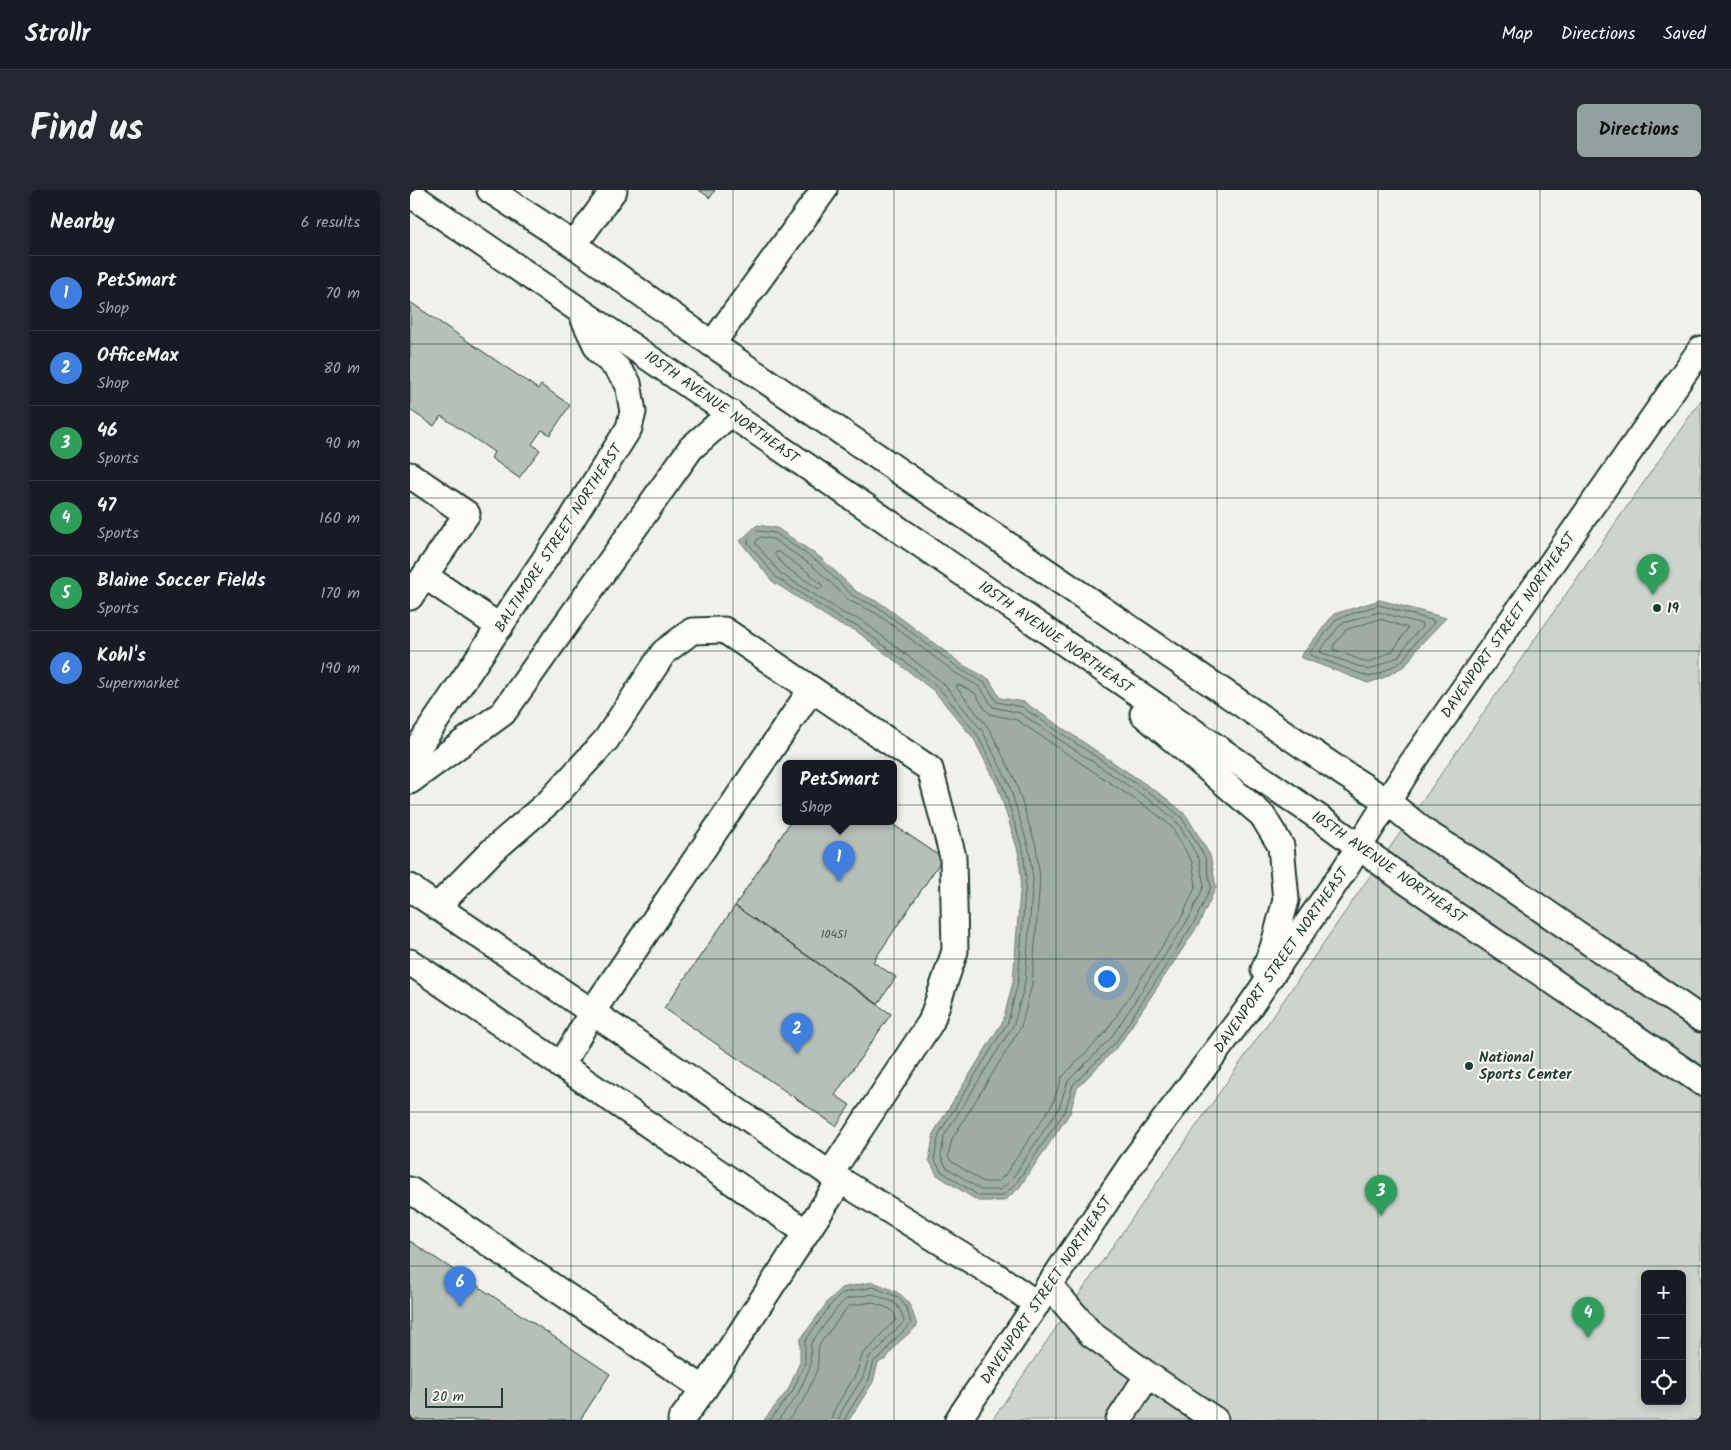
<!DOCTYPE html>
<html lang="en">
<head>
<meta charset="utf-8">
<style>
  :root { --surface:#171b24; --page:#242831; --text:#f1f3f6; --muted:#9ea1a6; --line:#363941; --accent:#92a19f }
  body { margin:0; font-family:Kalam,sans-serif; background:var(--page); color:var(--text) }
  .controls { position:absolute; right:15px; bottom:15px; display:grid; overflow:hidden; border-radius:8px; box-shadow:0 2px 8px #0003 }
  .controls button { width:45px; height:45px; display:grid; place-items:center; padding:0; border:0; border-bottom:1px solid var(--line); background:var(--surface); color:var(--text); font:25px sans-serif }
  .scale { position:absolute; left:15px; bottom:12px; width:78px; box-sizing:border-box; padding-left:5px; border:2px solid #1f3d34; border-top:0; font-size:14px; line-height:18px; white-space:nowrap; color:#1f3d34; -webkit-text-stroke:4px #fdfcf7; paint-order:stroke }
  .you { position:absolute; left:696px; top:788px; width:18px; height:18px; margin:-12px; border:4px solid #fff; border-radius:50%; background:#1a73e8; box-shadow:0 0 0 8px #1a73e833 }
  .badge { display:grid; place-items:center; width:32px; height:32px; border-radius:50%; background:var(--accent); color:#fff; font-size:16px; font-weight:700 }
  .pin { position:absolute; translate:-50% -41px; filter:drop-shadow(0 1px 2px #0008) }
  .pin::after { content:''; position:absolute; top:26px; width:18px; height:15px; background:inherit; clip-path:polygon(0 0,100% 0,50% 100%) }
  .popup { position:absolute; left:372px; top:570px; width:115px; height:65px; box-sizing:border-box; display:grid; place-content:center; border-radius:8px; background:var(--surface); filter:drop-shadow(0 1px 4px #0005); font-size:16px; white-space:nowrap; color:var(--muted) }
  .popup b { font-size:19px; color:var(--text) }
  .popup::after { content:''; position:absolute; left:50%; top:100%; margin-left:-10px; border:10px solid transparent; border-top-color:var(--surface) }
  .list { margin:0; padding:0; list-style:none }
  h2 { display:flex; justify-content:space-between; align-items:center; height:65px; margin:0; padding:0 20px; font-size:21px }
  h2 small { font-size:16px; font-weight:400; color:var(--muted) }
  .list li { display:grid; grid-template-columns:32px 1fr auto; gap:15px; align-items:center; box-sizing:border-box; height:75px; padding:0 20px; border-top:1px solid var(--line) }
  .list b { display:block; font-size:19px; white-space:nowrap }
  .list p { margin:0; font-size:16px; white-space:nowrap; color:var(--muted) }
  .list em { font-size:16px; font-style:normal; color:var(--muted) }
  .icon { flex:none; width:28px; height:28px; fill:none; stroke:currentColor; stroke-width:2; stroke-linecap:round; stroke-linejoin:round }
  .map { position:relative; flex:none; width:1291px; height:1230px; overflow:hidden; border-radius:8px }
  header { display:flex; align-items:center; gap:30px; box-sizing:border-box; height:70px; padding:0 25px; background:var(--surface); border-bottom:1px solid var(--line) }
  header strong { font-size:24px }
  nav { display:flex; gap:28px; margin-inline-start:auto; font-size:18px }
  .intro { display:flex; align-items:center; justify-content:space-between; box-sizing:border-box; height:120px; padding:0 30px }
  h1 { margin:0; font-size:35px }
  .button { padding:12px 22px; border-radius:8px; background:var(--accent); color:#111; font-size:18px; font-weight:700 }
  main { display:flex; gap:30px; padding:0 30px }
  aside { flex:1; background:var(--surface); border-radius:8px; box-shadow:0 2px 8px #0003 }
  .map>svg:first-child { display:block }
  .green { fill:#cdd3cd; stroke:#768880; fill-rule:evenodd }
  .water { fill:#9faca4; stroke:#6c8077 }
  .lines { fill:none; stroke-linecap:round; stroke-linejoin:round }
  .shore { stroke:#526961; stroke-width:1 }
  .building { fill:#b6bfb8; stroke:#1f3d34 }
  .minor-casing { stroke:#1f3d34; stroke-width:29 }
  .minor { stroke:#fdfcf7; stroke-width:25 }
  .grid { fill:none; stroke:#1f3d34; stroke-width:1; stroke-opacity:0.55 }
  .poi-dot { fill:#1f3d34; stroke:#fdfcf7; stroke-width:2 }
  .labels { text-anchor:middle; stroke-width:4; stroke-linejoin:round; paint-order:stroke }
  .number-label { font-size:12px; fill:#455e55 }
  .street-label { font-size:15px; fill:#1f3d34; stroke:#fdfcf7 }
  .poi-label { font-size:15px; font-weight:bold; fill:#1f3d34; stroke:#fdfcf7; text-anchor:start }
</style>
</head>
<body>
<header>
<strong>Strollr</strong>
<nav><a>Map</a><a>Directions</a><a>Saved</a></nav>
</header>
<div class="intro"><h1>Find us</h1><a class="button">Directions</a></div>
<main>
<aside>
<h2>Nearby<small>6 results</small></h2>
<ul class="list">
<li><span class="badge" style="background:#3f7fe0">1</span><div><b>PetSmart</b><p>Shop</p></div><em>70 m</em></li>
<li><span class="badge" style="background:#3f7fe0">2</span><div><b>OfficeMax</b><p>Shop</p></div><em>80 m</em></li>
<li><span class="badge" style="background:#2e9e5b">3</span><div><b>46</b><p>Sports</p></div><em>90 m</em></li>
<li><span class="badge" style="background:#2e9e5b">4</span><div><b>47</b><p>Sports</p></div><em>160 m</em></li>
<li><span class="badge" style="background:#2e9e5b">5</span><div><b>Blaine Soccer Fields</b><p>Sports</p></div><em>170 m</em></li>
<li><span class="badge" style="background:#3f7fe0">6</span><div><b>Kohl's</b><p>Supermarket</p></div><em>190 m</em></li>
</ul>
</aside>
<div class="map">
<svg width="1291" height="1230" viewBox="0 0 1291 1230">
  <rect width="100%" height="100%" fill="#f0f1eb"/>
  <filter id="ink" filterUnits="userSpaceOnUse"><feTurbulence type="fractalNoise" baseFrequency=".02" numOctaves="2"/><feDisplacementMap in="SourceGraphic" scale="10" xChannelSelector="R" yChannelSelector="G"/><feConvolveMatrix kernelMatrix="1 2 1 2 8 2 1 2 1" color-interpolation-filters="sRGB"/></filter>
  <g filter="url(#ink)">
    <path class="green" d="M1291,210V1230H582ZM1235,1084H1272V1211H1235Z"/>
    <g class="water">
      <path d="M347,335L367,338L411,368L447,402L472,414L553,475L579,489L590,508L614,512L756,608L776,625L800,665L806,697L789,734L709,855L667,898L660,923L609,998L594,1011H568L527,985L519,970L524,942L593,831L603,792L611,688L608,661L588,597L564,549L524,501L445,440L430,435L362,391L330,351Z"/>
      <path d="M970,410L1036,428L1009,456L996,475L973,488L958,493L890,467L924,424Z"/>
      <path d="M463,1092C493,1104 498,1104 507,1136L487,1154L476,1169L468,1173L463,1192L439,1230H354L378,1200L390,1172V1150L419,1110L431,1098Z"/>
    </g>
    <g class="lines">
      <g class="shore">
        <path d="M348,341L365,343L408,372L443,406L469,418L550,479L575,493L587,512L612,517L753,612L772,628L795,667L801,697L785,731L706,852L663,895L655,921L605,995L592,1006H569L531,981L524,969L529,944L598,832L608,792L616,689L613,660L593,596L568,546L528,497L448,436L432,430L366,387L338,353V350Z"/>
        <path d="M351,347L363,349L404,377L440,411L466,423L547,484L570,497L583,517L610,523L750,617L767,632L789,669L794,696L779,728L701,848L658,891L649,918L601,990L590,1000H571L536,977L531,967L534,946L604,834L615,793L623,689L619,659L599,594L573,542L532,492L451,430L435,424L370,383L346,354V351Z"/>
        <path d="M366,362H369L399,383L412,395V398L409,399L375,377L365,365Z"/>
        <path d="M969,415L1024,431V433L1005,453L992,471L971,483L959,487L900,465V462L927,429Z"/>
        <path d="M969,422L1012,434V437L1000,450L988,467L959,480L910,462L911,459L931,434Z"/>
        <path d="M970,429L998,438L983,461L958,473L923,459V456L936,440Z"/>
        <path d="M547,495H550L565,503L575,519L580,524L607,530L745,623L762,637L782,672L786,695L773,725L695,843L652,887L642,915L595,985L587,992H573L541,971L538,966L542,949L611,837L622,794L630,689L626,656L605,590L580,540L547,498Z"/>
        <path d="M360,1230L382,1202L395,1173V1151L422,1113L433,1103L463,1097L488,1107L497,1118L501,1134L483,1151L473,1165L464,1171L459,1190L436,1226L435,1230"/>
        <path d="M368,1230L387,1206L400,1177L401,1153L427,1118L436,1109L463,1104L485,1113L491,1121L494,1132L478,1147L469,1160L459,1167L453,1187L431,1222L429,1230"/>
        <path d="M378,1230L394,1210L407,1180L409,1155L433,1123L439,1116L462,1112L480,1119L485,1124L486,1130L473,1142L464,1154L453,1163L446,1184L424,1220L421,1230"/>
      </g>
    </g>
    <g class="building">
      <path d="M289,0H305L300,8Z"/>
      <path d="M0,112L128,199L131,195L160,215L140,245L132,240L122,254L130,260L109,288L81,268L84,262L31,226L24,236L0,220Z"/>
      <path d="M381,631H478L533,668L463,772L486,787L468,814L325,716Z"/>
      <path d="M325,716L481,824L425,905L440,915L426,936L254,818Z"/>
      <path d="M0,1051L200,1184L170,1230H0Z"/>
    </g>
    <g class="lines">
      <g class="minor-casing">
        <g id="minor">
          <path d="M80,0L164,55L302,154L933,583L978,612L1015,642L1060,670L1291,829"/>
          <path d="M0,4L911,629L997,692L1291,892"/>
          <path d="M164,55L204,0"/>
          <path d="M302,154L414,0"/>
          <path d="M0,285L57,324L0,407"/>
          <path d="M15,386L90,437"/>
          <path d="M733,524L852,625L871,656L876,710L863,758L854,780"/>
          <path d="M0,569L158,335L219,238L223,222L218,193L207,178L189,161L170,121"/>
          <path d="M0,591L93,523L281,258L321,223"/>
          <path d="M0,697L7,703L420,984L585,1085L627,1114"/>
          <path d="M27,717L81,662L140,611L196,550L254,462L282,441L314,440L520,579L543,667L545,761L521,832L420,984"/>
          <path d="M0,772L396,1042"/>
          <path d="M151,876L182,822L401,500"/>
          <path d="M0,1000L294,1199L430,991"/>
          <path d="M639,1095L681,1144L738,1185L805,1230"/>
          <path d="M271,1230L294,1199"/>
          <path d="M548,1230L727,966L838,819L935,679L1000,576L1291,159"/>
          <path d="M709,1230L738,1185"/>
        </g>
      </g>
      <use href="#minor" class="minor"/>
    </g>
  </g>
  <path class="grid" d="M161,0V1230M323,0V1230M484,0V1230M646,0V1230M807,0V1230M968,0V1230M1130,0V1230M0,154H1291M0,308H1291M0,461H1291M0,615H1291M0,769H1291M0,922H1291M0,1076H1291"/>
  <g class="poi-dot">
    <circle cx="1247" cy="418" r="5"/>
    <circle cx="1059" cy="876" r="5"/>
  </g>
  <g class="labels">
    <g class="number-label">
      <text x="424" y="748">10451</text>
    </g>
    <g class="street-label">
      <text transform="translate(312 217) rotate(35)" y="5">105TH AVENUE NORTHEAST</text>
      <text transform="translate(148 348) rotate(-57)" y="5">BALTIMORE STREET NORTHEAST</text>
      <text transform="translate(1098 435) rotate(-55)" y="5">DAVENPORT STREET NORTHEAST</text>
      <text transform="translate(646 447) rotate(35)" y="5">105TH AVENUE NORTHEAST</text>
      <text transform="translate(979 677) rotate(35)" y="5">105TH AVENUE NORTHEAST</text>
      <text transform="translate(871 770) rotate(-55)" y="5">DAVENPORT STREET NORTHEAST</text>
      <text transform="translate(636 1100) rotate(-56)" y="5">DAVENPORT STREET NORTHEAST</text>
    </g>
    <g class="poi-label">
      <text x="1257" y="423">19</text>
      <text x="1069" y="872">National<tspan x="1069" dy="17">Sports Center</tspan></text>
    </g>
  </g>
</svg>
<div class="controls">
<button>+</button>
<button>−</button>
<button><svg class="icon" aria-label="locate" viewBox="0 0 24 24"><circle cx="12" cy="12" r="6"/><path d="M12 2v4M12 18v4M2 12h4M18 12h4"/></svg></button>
</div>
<div class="scale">20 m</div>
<div class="you"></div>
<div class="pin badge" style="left:429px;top:692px;background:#3f7fe0">1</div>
<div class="popup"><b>PetSmart</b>Shop</div>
<div class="pin badge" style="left:387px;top:864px;background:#3f7fe0">2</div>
<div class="pin badge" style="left:971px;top:1026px;background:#2e9e5b">3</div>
<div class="pin badge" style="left:1178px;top:1148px;background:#2e9e5b">4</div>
<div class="pin badge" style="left:1243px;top:405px;background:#2e9e5b">5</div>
<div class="pin badge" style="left:50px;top:1117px;background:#3f7fe0">6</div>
</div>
</main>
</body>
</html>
